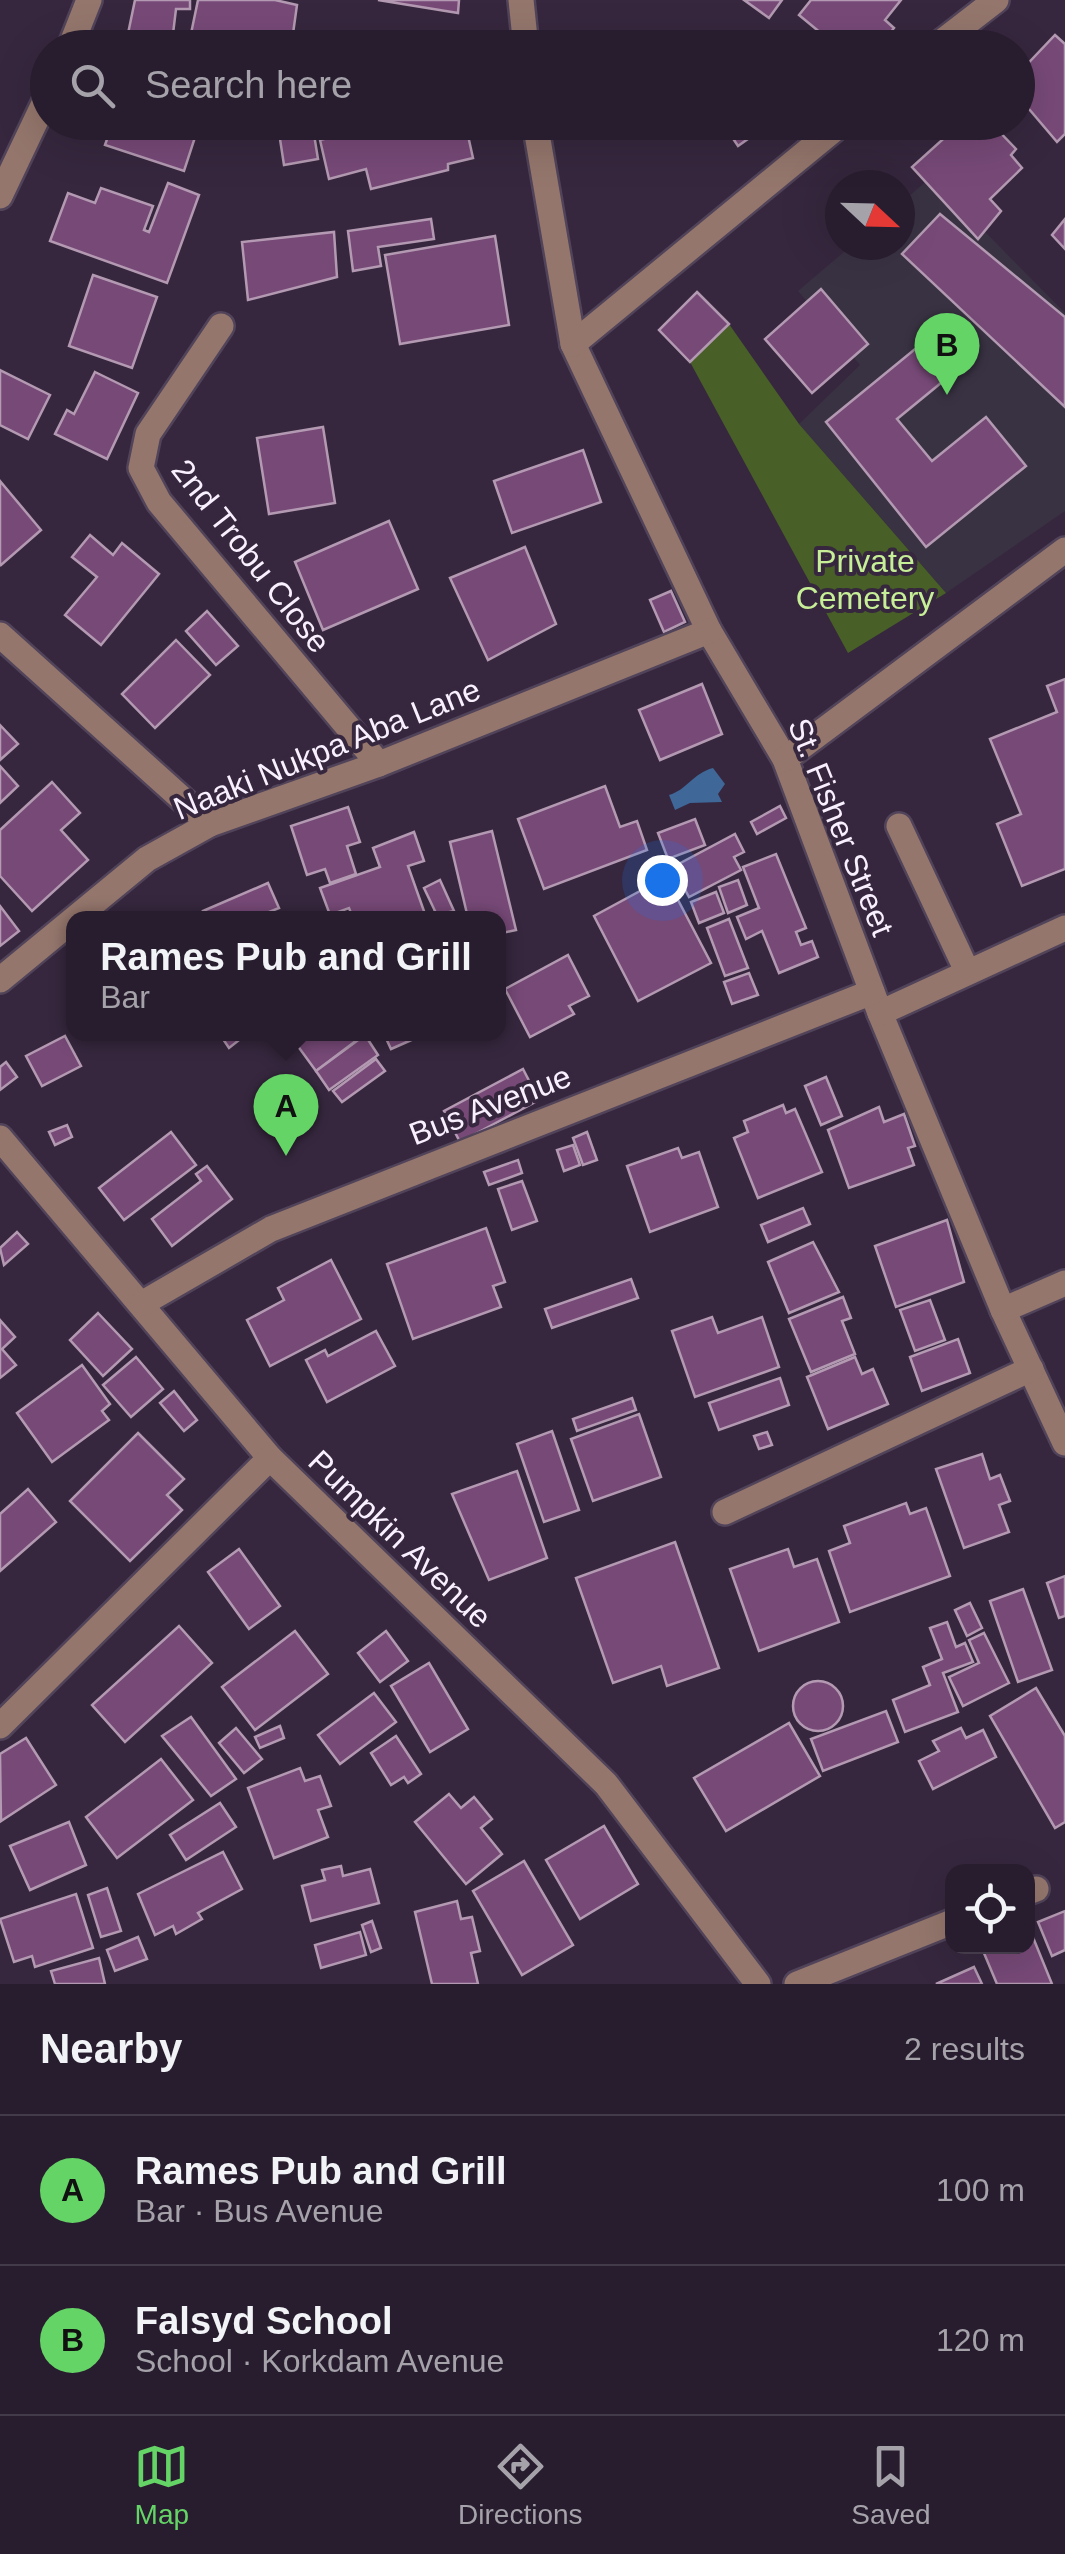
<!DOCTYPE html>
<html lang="en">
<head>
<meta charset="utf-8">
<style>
  :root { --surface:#281d2e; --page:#342a3a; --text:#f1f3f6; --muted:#a5a2aa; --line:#443b4a; --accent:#65d467 }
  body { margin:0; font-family:Arial,sans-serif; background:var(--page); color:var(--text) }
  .controls { position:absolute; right:30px; bottom:30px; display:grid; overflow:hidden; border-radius:20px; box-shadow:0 10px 40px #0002 }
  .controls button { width:90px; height:90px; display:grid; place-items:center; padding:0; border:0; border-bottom:2px solid var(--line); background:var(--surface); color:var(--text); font:50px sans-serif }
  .compass { position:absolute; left:825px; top:170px; width:90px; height:90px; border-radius:50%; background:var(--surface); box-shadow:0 10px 40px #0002; rotate:112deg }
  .you { position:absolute; left:662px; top:880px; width:35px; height:35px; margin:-25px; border:8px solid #fff; border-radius:50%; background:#1a73e8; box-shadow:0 0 0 15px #1a73e833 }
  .badge { display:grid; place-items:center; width:65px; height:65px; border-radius:50%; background:var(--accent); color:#111; font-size:32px; font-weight:700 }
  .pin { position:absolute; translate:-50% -82px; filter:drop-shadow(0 2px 5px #0008) }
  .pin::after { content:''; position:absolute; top:52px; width:35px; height:30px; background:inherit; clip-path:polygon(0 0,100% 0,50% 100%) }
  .popup { position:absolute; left:66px; top:911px; width:440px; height:130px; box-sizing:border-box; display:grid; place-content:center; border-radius:20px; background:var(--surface); filter:drop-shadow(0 2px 8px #0005); font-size:32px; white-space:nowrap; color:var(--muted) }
  .popup b { font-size:38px; color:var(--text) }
  .popup::after { content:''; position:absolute; left:50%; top:100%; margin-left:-20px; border:20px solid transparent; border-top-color:var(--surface) }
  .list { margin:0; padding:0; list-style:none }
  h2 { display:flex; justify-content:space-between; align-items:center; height:130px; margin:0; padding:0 40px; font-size:42px }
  h2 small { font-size:32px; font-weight:400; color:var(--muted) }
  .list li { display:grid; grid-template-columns:65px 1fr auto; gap:30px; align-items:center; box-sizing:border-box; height:150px; padding:0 40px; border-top:2px solid var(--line) }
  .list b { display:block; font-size:38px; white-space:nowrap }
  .list p { margin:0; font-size:32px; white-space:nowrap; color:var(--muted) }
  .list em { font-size:32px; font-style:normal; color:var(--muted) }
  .icon { flex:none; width:55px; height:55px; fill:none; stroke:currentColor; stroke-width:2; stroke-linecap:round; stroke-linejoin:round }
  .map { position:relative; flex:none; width:1065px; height:1984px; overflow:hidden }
  .search { position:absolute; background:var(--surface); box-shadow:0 10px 40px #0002; left:30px; right:30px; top:30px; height:110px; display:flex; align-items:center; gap:25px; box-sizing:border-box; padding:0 35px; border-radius:55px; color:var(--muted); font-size:38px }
  .sheet { height:430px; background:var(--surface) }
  nav { display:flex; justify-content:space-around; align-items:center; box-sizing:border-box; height:140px; border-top:2px solid var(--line); background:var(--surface); font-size:28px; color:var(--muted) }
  nav a { display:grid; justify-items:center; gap:5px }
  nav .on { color:var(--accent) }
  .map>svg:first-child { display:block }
  .education { fill:#393243 }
  .green { fill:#485f28 }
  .water { fill:#3f6798 }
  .building { fill:#774977; stroke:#b39ab2; stroke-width:2.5 }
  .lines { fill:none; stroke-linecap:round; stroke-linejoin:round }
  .minor-casing { stroke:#514359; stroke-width:30 }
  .minor { stroke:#94766c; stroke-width:25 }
  .labels { text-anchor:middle; stroke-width:8; stroke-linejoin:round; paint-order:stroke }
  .street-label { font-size:32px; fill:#f9f0ff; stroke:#36273e }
  .park-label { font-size:32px; fill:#c7ef97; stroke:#36273e }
</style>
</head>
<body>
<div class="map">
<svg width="1065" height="1984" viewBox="0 0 1065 1984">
  <rect width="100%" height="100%" fill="#36273e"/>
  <path class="education" d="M931,177L1065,313V511L946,593L799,424L860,365L798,291L852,245H900V204Z"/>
  <path class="green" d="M729,324L799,424L946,593L848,653L690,362Z"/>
  <path class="water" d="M713,768L725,784L718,794L722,802L690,803L675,810L669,795C687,790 693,773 713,768Z"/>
  <g class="building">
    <path d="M135,0H190V9H176L172,42L179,48H125Z"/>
    <path d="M198,0H275L297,5L291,48H188Z"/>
    <path d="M378,0H459L458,13Z"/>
    <path d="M744,0H782L769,18Z"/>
    <path d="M811,0H901L885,20L894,28L878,48L864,42L859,48H839L799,15Z"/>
    <path d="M1055,35L1065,44V134L1057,142L1018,96V74Z"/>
    <path d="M113,122H200L184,171L105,145Z"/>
    <path d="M312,122L318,159L284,165L278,126Z"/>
    <path d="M357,122H465L473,158L448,164V170L371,189L366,169L329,179L320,140L359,130Z"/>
    <path d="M722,122H772L738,146Z"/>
    <path d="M962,122H990L1016,149L1011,155L1022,168L990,199L1001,211L978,239L912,167Z"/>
    <path d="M168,183L199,195L167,283L50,241L68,193L95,203L101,188L153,206L144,230L149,232Z"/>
    <path d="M940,214L1065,317V407L902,254Z"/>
    <path d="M431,219L434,239L378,247L381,266L353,271L348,231Z"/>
    <path d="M1065,219V249L1052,235Z"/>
    <path d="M334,232L337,277L248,300L242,242Z"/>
    <path d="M495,236L509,325L400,344L385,255Z"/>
    <path d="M93,275L157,297L132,368L69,346Z"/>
    <path d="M821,289L868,344L812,393L765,339Z"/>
    <path d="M697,292L729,324L690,362L659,330Z"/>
    <path d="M931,336L958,369L897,419L932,461L986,417L1026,466L926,547L826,422Z"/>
    <path d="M0,370L50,395L28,439L0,425Z"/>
    <path d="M95,372L138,393L107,459L55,434L67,410L74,414Z"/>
    <path d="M323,427L335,503L269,514L257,438Z"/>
    <path d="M583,450L601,502L512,533L494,481Z"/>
    <path d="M0,481L41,530L1,565L0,563Z"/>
    <path d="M389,521L418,589L323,630L295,562Z"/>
    <path d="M90,535L113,555L122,543L159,574L101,645L65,615L97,577L72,557Z"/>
    <path d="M525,547L556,624L488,660L450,578Z"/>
    <path d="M671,591L685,622L664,632L650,600Z"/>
    <path d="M207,611L238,646L216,665L186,631Z"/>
    <path d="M176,640L210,675L155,728L122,694Z"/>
    <path d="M1065,679V869L1022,886L997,824L1021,814L990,739L1057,712L1047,686Z"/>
    <path d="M702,684L722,734L660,760L639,710Z"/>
    <path d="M0,725L18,744L0,760Z"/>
    <path d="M0,766L18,786L0,803Z"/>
    <path d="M52,782L80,813L61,830L88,860L32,911L0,876V830Z"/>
    <path d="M605,786L620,827L637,821L647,850L544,889L518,819Z"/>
    <path d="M780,806L786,818L757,834L751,822Z"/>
    <path d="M348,807L360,842L347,846L356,874L330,883L325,869L307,875L291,826Z"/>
    <path d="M695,819L705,845L668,859L658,833Z"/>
    <path d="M492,831L516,930L498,934V918H468L450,842Z"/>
    <path d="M414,832L424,861L408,866L425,914L412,918H353L349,908L330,915L320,888L380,867L373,848Z"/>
    <path d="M735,834L744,852L734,857L741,870L689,897L673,867Z"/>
    <path d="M776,854L806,928L796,932L801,945L812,941L818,957L779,973L762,931L746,939L737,917L759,908L743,867Z"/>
    <path d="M666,877L711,963L638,1001L594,916Z"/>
    <path d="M440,880L454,911L424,918L435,911L424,888Z"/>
    <path d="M738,880L747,905L728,913L719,887Z"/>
    <path d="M268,883L279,908L254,918H206L203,911Z"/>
    <path d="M716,892L724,913L699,923L691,902Z"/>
    <path d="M0,906L19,931L0,946Z"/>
    <path d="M729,919L748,968L725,976L707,928Z"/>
    <path d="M568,955L589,996L569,1006L574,1014L530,1037L505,989Z"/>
    <path d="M749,973L758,995L732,1004L724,982Z"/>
    <path d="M224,1034H240L243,1037L229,1048L221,1036Z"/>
    <path d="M289,1034H352L357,1040L316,1071Z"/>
    <path d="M384,1034H425L391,1049Z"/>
    <path d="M365,1035L378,1055L329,1090L316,1071Z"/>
    <path d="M65,1036L81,1066L42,1086L26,1056Z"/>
    <path d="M376,1059L385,1071L342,1102L333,1091Z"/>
    <path d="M6,1062L17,1077L0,1090V1067Z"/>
    <path d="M523,1069L539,1100L460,1142L444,1111Z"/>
    <path d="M826,1077L842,1116L821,1125L805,1086Z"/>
    <path d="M783,1105L786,1113L795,1109L822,1172L758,1198L734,1138L748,1132L744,1121Z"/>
    <path d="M879,1107L884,1122L904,1114L915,1146L908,1148L914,1165L849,1188L828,1130Z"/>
    <path d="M67,1125L72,1137L55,1145L49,1132Z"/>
    <path d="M171,1132L196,1165L124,1220L99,1188Z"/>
    <path d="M587,1132L597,1160L583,1165L573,1138Z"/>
    <path d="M573,1145L580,1165L564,1171L557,1150Z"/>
    <path d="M678,1148L682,1158L699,1152L718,1207L650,1232L627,1166Z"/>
    <path d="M518,1160L522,1173L489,1185L484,1172Z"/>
    <path d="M207,1166L232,1199L172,1246L152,1219L201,1181L196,1174Z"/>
    <path d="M522,1181L537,1221L512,1230L498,1189Z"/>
    <path d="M803,1208L810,1224L768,1242L761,1225Z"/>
    <path d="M947,1220L964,1282L896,1307L875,1246Z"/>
    <path d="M486,1228L505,1282L493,1286L501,1307L413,1339L387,1264Z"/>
    <path d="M17,1232L28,1244L4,1265L0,1248Z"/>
    <path d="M813,1242L839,1292L789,1313L768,1262Z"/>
    <path d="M331,1260L361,1319L270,1366L247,1320L284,1300L278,1288Z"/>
    <path d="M631,1279L638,1298L552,1328L545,1309Z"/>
    <path d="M843,1297L851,1318L842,1321L855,1354L811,1372L789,1319Z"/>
    <path d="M930,1300L945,1340L915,1351L900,1310Z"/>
    <path d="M98,1313L132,1349L103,1376L70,1340Z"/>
    <path d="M712,1317L718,1333L762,1317L779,1367L695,1397L672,1331Z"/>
    <path d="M0,1320L15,1337L2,1349L16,1365L0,1378Z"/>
    <path d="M376,1331L395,1366L327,1402L306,1360L325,1350L328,1356Z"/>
    <path d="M958,1339L970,1373L922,1391L910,1357Z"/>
    <path d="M136,1357L163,1389L131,1417L103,1385Z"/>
    <path d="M855,1357L862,1374L873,1369L888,1404L828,1429L807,1377Z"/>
    <path d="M82,1365L110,1404L102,1411L109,1420L52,1462L17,1413Z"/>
    <path d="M780,1378L789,1405L719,1430L709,1403Z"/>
    <path d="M174,1391L197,1420L184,1431L160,1403Z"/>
    <path d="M632,1398L636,1410L577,1431L573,1419Z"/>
    <path d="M639,1414L661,1477L593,1501L571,1439Z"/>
    <path d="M552,1431L579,1510L544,1522L517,1444Z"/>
    <path d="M767,1432L772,1445L759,1449L754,1436Z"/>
    <path d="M138,1433L184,1479L167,1495L182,1510L130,1561L70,1501Z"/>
    <path d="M982,1454L990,1479L1000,1475L1010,1501L999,1505L1009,1532L964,1548L936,1469Z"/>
    <path d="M517,1471L547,1558L489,1580L452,1494Z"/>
    <path d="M28,1489L56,1522L0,1571V1514Z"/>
    <path d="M906,1503L910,1514L926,1508L950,1576L850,1612L829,1551L850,1543L844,1526Z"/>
    <path d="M675,1542L719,1668L667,1686L661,1666L613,1683L576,1578Z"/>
    <path d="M239,1549L280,1606L249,1629L208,1572Z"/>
    <path d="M788,1549L794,1567L817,1559L839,1622L759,1651L730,1569Z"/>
    <path d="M1065,1576V1616L1059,1618L1047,1583Z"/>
    <path d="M1023,1589L1052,1670L1018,1682L990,1601Z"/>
    <path d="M970,1603L982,1628L967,1636L955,1610Z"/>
    <path d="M947,1622L956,1647L965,1643L973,1662L943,1673L958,1712L905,1732L893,1700L930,1685L923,1667L942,1659L930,1628Z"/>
    <path d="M179,1626L212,1663L125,1742L92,1705Z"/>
    <path d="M295,1631L328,1674L255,1730L222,1687Z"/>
    <path d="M386,1631L408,1661L380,1682L358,1653Z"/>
    <path d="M984,1633L1009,1683L963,1706L949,1677L979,1663L969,1640Z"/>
    <path d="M429,1663L468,1729L430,1752L391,1686Z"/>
    <circle cx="818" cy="1706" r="25"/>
    <path d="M1036,1688L1065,1736V1822L1055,1828L990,1716Z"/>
    <path d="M374,1693L396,1722L340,1764L318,1735Z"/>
    <path d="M886,1711L898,1742L823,1771L811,1739Z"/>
    <path d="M191,1717L236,1779L211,1796L162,1736Z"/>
    <path d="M789,1723L820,1776L726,1831L694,1778Z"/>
    <path d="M280,1726L284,1738L260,1748L255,1737Z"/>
    <path d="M236,1728L262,1759L244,1773L219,1743Z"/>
    <path d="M961,1728L966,1738L983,1730L996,1757L933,1789L919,1761L939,1751L933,1741Z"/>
    <path d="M396,1736L421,1774L408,1783L404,1777L391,1785L371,1753Z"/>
    <path d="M26,1738L56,1785L1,1821L0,1754Z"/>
    <path d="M161,1759L193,1800L117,1858L86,1817Z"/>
    <path d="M300,1768L305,1781L320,1776L331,1806L318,1810L328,1837L274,1858L248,1788Z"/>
    <path d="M449,1794L461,1808L474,1797L492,1819L481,1828L502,1854L466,1884L415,1822Z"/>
    <path d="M220,1803L236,1827L186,1860L170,1835Z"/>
    <path d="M69,1822L86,1865L30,1890L10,1846Z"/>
    <path d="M604,1826L638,1884L580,1919L546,1860Z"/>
    <path d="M223,1852L242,1889L198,1913L202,1919L176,1934L173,1926L155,1935L138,1894Z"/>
    <path d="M524,1861L573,1945L522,1975L473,1891Z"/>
    <path d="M341,1866L343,1876L370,1869L379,1903L311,1921L302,1886L325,1880L322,1870Z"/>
    <path d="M107,1888L121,1931L101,1937L88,1895Z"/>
    <path d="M76,1894L93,1948L35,1967L32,1956L14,1962L0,1919Z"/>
    <path d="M457,1901L461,1919L472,1917L480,1951L471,1953L478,1984H432L415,1912Z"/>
    <path d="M1065,1911V1950L1052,1956L1038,1922Z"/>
    <path d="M372,1921L381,1948L371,1952L362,1925Z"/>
    <path d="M1028,1925L1052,1984H997L981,1946H1028Z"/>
    <path d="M360,1932L366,1955L321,1968L315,1945Z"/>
    <path d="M138,1937L147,1959L115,1971L107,1950Z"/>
    <path d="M99,1958L105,1984H55L51,1971Z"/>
    <path d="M974,1967L982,1984H936Z"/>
  </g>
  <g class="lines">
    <g class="minor-casing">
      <g id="minor">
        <path d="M521,0L526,48"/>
        <path d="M70,48L89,0"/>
        <path d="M934,48L996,0"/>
        <path d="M535,122L573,344L709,631L785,759L880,1013L1003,1310L1065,1443"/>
        <path d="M0,196L48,95"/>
        <path d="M221,326L148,434L141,468L159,502L379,764"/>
        <path d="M573,344L843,122"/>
        <path d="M0,635L210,824"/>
        <path d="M785,759L1065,550"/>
        <path d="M899,826L967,971"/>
        <path d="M0,980L147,859L210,824L379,764L709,631"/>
        <path d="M880,1013L1065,928"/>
        <path d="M0,1138L270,1458L606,1784L758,1984"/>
        <path d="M143,1303L271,1229L872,992"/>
        <path d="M1003,1310L1065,1283"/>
        <path d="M725,1512L1031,1369"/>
        <path d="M0,1726L270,1458"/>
        <path d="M1028,1892L1036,1889"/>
        <path d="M797,1984L952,1922"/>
      </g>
    </g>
    <use href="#minor" class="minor"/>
  </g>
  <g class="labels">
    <g class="street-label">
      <text transform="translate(251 556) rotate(52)" y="11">2nd Trobu Close</text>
      <text transform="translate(327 749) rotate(-22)" y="11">Naaki Nukpa Aba Lane</text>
      <text transform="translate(841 827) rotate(68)" y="11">St. Fisher Street</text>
      <text transform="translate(490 1105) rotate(-21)" y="11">Bus Avenue</text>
      <text transform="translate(400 1539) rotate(44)" y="11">Pumpkin Avenue</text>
    </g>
    <g class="park-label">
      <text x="865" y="572">Private<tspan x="865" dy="37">Cemetery</tspan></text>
    </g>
  </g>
</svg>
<div class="controls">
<button><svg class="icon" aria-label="locate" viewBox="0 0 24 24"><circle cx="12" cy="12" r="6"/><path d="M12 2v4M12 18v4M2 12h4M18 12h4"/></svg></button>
</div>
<svg class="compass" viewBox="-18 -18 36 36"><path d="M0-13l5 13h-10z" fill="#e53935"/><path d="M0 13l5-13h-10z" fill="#a5a2aa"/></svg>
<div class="you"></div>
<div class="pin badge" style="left:286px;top:1156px">A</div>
<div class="popup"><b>Rames Pub and Grill</b>Bar</div>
<div class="pin badge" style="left:947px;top:395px">B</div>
<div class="search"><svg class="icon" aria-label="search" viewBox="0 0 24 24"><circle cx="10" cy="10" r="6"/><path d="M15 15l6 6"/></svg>Search here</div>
</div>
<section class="sheet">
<h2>Nearby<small>2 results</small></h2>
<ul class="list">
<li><span class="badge">A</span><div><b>Rames Pub and Grill</b><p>Bar · Bus Avenue</p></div><em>100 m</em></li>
<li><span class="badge">B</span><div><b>Falsyd School</b><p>School · Korkdam Avenue</p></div><em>120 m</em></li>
</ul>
</section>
<nav>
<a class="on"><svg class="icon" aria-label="map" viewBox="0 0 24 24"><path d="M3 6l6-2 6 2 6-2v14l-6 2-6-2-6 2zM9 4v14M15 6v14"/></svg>Map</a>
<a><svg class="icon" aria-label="directions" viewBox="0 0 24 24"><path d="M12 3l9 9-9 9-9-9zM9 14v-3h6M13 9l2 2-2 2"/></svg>Directions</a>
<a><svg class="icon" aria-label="saved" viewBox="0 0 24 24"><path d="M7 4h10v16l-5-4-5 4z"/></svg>Saved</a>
</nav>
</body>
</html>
